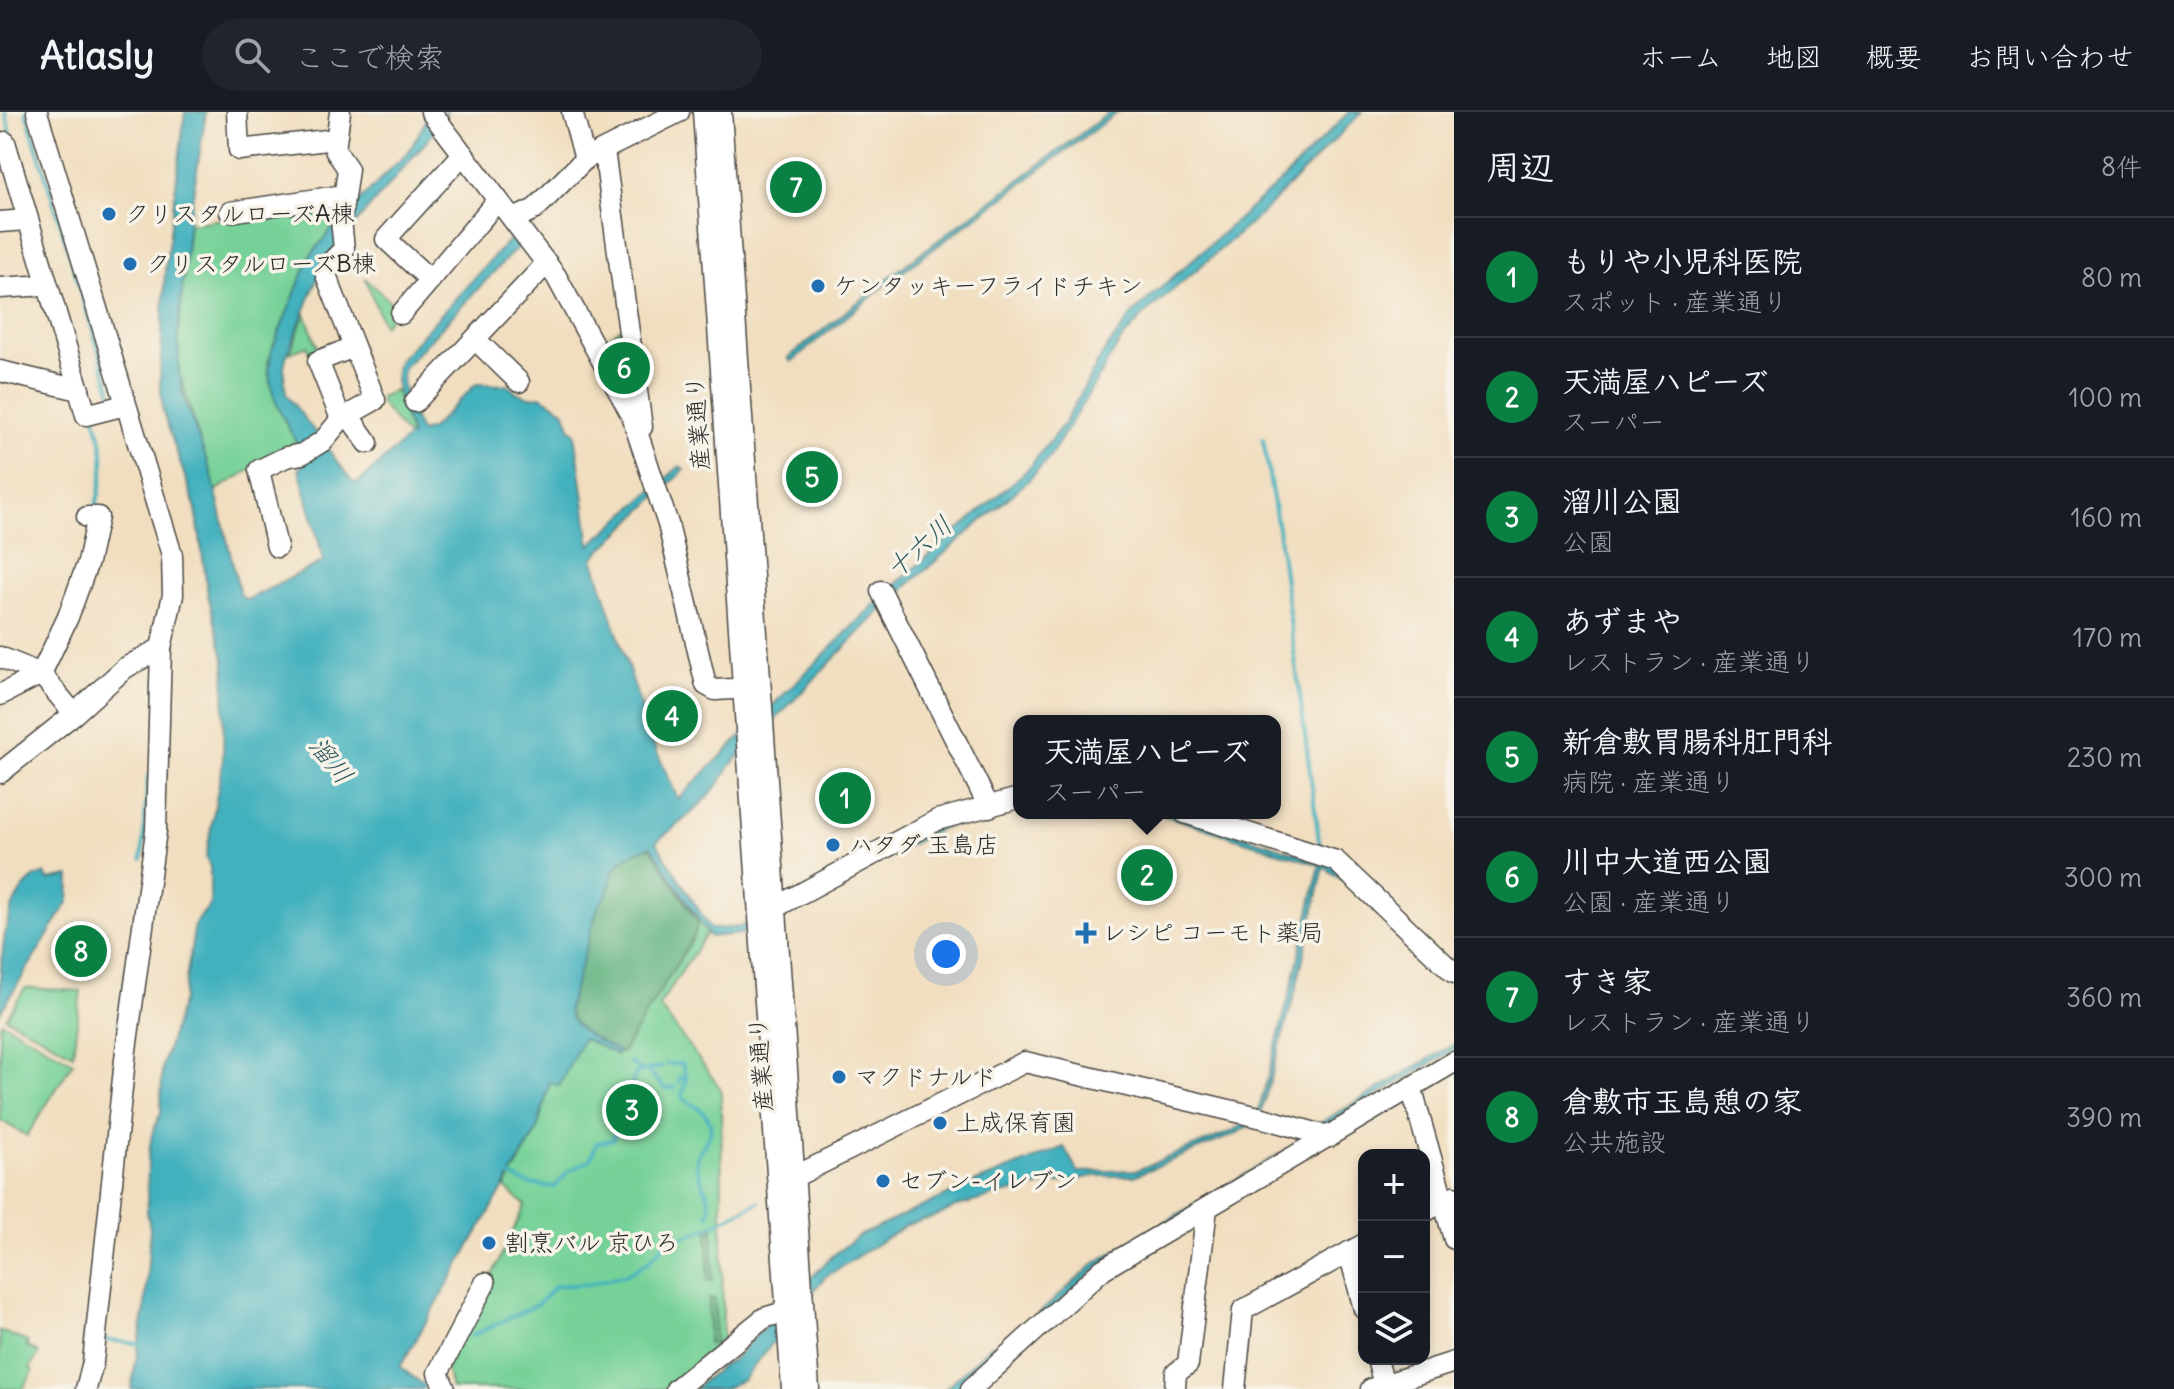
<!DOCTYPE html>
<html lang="ja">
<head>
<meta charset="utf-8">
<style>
  :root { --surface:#171b24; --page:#20242c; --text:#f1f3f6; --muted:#9ea1a6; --line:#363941; --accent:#0b8043 }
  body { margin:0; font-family:Delius,"Klee One",sans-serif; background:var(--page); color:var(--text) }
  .controls { position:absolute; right:24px; bottom:24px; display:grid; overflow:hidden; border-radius:16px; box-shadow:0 4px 12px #0003 }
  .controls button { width:72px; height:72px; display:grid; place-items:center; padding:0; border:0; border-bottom:2px solid var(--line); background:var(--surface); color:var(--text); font:40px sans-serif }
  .you { position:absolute; left:946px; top:842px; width:28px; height:28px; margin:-20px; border:6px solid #fff; border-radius:50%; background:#1a73e8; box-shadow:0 0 0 12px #1a73e833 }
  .badge { display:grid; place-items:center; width:52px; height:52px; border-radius:50%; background:var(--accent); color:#fff; font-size:26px; font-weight:700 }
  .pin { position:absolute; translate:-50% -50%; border:4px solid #fff; box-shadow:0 2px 8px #0006 }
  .popup { position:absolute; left:1013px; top:603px; width:268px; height:104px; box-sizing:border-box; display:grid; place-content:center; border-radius:16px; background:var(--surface); filter:drop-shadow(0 2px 6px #0005); font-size:26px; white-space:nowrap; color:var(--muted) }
  .popup b { font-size:30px; color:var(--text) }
  .popup::after { content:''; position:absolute; left:50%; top:100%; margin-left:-16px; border:16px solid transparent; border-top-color:var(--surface) }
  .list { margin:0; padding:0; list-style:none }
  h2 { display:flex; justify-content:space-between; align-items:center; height:104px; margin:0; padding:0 32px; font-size:34px }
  h2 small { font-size:26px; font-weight:400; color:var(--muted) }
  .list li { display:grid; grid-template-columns:52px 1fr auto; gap:24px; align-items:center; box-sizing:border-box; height:120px; padding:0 32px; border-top:2px solid var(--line) }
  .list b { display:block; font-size:30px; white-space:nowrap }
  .list p { margin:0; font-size:26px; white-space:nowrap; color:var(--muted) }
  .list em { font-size:26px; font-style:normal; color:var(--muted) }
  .icon { flex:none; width:44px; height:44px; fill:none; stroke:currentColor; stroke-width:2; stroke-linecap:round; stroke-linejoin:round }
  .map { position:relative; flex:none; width:1454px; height:1277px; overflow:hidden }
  header { display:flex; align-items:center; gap:48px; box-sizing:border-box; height:112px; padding:0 40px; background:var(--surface); border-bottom:2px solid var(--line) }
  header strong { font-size:38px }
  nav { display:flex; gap:44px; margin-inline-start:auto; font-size:28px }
  .search { width:560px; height:72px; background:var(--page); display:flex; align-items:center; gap:20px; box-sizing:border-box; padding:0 28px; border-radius:44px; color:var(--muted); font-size:30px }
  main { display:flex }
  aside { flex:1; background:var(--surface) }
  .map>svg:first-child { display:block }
  .green { fill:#76d198; stroke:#507e62; stroke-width:2 }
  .forest { fill:#60b380; stroke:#466f56; stroke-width:2 }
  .water { fill:#42b1be; stroke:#366e74; stroke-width:2 }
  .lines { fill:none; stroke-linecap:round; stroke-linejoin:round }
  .stream { stroke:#42b1be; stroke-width:4 }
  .minor-casing { stroke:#494641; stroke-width:23 }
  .minor { stroke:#fff; stroke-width:20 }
  .poi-dot { fill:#1f6fb2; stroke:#f7f3e8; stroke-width:3 }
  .labels { text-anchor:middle; stroke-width:7; stroke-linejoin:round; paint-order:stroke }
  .poi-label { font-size:24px; fill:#2b2b2b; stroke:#f7f3e8; text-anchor:start }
  .street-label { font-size:24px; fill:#2b2b2b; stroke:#f7f3e8 }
  .water-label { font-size:26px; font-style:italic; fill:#335a5e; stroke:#f7f3e8 }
</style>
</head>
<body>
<header>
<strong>Atlasly</strong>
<div class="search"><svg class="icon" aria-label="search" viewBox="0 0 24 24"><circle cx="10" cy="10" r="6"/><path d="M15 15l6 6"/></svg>ここで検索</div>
<nav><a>ホーム</a><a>地図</a><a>概要</a><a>お問い合わせ</a></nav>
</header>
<main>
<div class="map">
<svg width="1454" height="1277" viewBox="0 0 1454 1277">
  <rect width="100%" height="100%" fill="#f7f3e8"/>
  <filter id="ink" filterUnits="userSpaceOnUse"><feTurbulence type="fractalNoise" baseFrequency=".0125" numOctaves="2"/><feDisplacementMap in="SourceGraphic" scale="16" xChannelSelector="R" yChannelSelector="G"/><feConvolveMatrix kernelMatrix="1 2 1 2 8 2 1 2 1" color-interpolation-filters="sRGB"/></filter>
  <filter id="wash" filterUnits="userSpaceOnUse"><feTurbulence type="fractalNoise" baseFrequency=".006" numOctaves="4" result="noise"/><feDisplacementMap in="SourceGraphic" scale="32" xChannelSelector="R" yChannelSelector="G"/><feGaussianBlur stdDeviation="1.8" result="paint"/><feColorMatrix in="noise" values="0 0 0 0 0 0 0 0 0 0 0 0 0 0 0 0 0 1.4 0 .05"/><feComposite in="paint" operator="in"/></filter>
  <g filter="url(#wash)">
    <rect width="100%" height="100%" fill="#f1dec0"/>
    <g class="green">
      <path d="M330,90L335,91L331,118L310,144L268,250C267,282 285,308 300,336L285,337L215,379L179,260L178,222L189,112Z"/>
      <path d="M365,166L398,197L383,213Z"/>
      <path d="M305,201L320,242L311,245L307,234L290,241Z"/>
      <path d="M622,216L634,286L605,227Z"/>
      <path d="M396,278L410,322L407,324L380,291V285Z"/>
      <path d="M650,734L707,821L659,894L721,977L723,1226L706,1243L664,1277H451L445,1252L489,1170L525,1093L505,1076L537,1018L550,969L559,974L583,926L617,943L569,906Z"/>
      <path d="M25,876L81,879L73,942L6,906Z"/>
      <path d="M2,910L73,950L27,1024L0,1008V914Z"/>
      <path d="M0,1219L28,1230L26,1234L39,1241L30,1256L33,1259L23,1277H0Z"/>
    </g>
    <g class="forest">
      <path d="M650,734L698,811L694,824L622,941C604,931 571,920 568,897L599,791C611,782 608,775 613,762C618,746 635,740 650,734Z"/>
      <path d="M713,1116V1169H708V1118Z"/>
      <path d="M709,1187H715V1232H708Z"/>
    </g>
    <g class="water">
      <path d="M185,0H206L188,115L178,222L179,260L184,286L212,363L240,483L247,488L324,449L299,357L306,347C287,312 259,276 273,235L310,144L331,118L409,39L429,3L447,0L441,8L439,15L336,134L318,165L286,245L284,255L286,282L353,370H359L411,323C405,301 389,269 399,248L518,118L544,102L532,114L529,123L404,255C397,273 413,303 420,320L431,317L476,272L507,273L516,280L529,285L541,284L564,298L571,317L575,320L590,433L680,354L684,358L593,446L652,629L678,687L887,480L1026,359L1065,310L1103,241L1135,199L1282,68L1349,0H1362L1258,105L1145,202L1120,230L1050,345L1029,368L891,488L730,654C714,685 684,708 656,730L711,817L740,815L941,710L1019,690V697L942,716L741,822L710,825L651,734C636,739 619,746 613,761C608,775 611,782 599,792L568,897C571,919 602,929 619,940L617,943L583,926L559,974L550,970L537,1018L400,1255L425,1274L423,1277H131L145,1196L150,1117L147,1100L148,1048L152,1022L161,1000L162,955L183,887L195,811L210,793V755L206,745L223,648L225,549L208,483L196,397L163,300L160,268L165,160Z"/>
      <path d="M1110,0H1118L893,167L791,250L788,246L893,162Z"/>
      <path d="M1157,701H1175L1333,753L1355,771L1454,866V875L1351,774L1324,755L1296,877L1259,1008L1235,1022L1134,1064H1095L1005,1081L958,1094L934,1105L907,1113L825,1165L743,1268L723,1277H694L720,1255L733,1248L830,1146L858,1124L974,1071L1064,1035L1078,1060L1137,1058L1232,1019L1252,1006L1259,997L1291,877L1320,753Z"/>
      <path d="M45,761L48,768L70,764L69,789L0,901C0,855 0,774 45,761Z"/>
      <path d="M1454,932V938L1325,1014L1322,1010Z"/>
      <path d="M1312,1023L1099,1154L1009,1236L998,1238L958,1277H945L992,1233L1007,1230L1015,1223L1095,1151Z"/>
    </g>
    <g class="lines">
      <g class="stream">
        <path d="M5,0L12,25"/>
        <path d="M26,0L114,288"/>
        <path d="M1263,327L1278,417L1320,736"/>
        <path d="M95,398C105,358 107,346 95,305"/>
        <path d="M142,747L148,664"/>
        <path d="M119,913L128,851"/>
        <path d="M630,950L641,959L661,955"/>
        <path d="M666,952H682L686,967L682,985C690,994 704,995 709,1009C715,1024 703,1031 698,1043C691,1064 716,1081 708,1103"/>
        <path d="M648,959L664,976H675"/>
        <path d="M679,970L680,965L686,967"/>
        <path d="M510,1064L529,1072L555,1075L569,1059L590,1048L597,1031L614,1027V1003L631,989L633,967L638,959"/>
        <path d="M87,1213L84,1226H90"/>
        <path d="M472,1224L538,1192L555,1174L588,1172L625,1163L647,1151L664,1133L707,1116L759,1090"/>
        <path d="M103,1228L141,1232"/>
        <path d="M425,1274L432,1262"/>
      </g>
    </g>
  </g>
  <g filter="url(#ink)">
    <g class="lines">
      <g class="minor-casing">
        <g id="minor">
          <path d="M37,0L172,443L173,483L161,536L156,719L126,938L93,1250L86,1277"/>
          <path d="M237,0L239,38L336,27"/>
          <path d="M431,0L556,164L631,302L668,412L706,573L715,578L752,576"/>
          <path d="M572,0L585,47"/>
          <path d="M703,0L792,1277"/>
          <path d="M721,0L809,1277"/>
          <path d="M5,30L79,278"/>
          <path d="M604,38L642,315"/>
          <path d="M463,42L386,127L430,168L497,89"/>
          <path d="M230,100L344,83"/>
          <path d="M514,107L535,97L585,47L679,0"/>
          <path d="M0,110L27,108"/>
          <path d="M0,176L46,173"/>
          <path d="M401,202L430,168"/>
          <path d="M475,227L519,270"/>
          <path d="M0,259L79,278L86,303L125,293"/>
          <path d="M415,290L547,151"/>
          <path d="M348,303L368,331"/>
          <path d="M341,307L318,249L354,235"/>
          <path d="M277,435L259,358L286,345L302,342L323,329L341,307L375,288L326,163L330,151L344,137L341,108L348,57L335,38L340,0"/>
          <path d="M881,479L989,695"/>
          <path d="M0,545L41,562L74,602"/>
          <path d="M0,583L41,562L68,505L88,450L98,405H87"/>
          <path d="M0,661L74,602L125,556L161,536"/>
          <path d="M1185,701L1336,749L1454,861"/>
          <path d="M776,795L937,708L1019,686"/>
          <path d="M1411,975L1454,1127"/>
          <path d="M786,1069L1025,950L1263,1006L1330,1025"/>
          <path d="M1424,1100L1454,1084"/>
          <path d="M1349,1140L1364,1197"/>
          <path d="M1377,1247L1384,1273"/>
          <path d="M445,1277L438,1261L485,1171"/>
          <path d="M676,1277L764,1206L800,1195"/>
          <path d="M971,1277L1103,1157L1454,950"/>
          <path d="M1175,1277L1176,1261L1188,1252L1207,1096"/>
          <path d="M1235,1277L1243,1198L1364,1132"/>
          <path d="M1371,1277L1454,1250"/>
        </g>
      </g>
      <use href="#minor" class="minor"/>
    </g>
  </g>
  <g class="poi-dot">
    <circle cx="109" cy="102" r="8"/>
    <circle cx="130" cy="152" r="8"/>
    <circle cx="818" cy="174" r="8"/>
    <circle cx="833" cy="733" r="8"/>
    <path d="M1082 809h8v8h8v8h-8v8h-8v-8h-8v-8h8z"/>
    <circle cx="839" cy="965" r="8"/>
    <circle cx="940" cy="1011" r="8"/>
    <circle cx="883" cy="1069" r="8"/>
    <circle cx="489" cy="1131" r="8"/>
  </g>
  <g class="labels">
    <g class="poi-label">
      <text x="125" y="110">クリスタルローズA棟</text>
      <text x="146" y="160">クリスタルローズB棟</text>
      <text x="834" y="182">ケンタッキーフライドチキン</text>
      <text x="849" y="741">ハタダ 玉島店</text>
      <text x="1102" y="829">レシピ コーモト薬局</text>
      <text x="855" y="973">マクドナルド</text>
      <text x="956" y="1019">上成保育園</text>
      <text x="899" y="1077">セブン-イレブン</text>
      <text x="505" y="1139">割烹バル 京ひろ</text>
    </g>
    <g class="street-label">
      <text transform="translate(698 311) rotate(-94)" y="8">産業通り</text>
      <text transform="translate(761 952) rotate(-94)" y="8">産業通り</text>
    </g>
    <g class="water-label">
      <text transform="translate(919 435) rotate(-42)" y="9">十六川</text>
      <text transform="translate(331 648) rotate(51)" y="9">溜川</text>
    </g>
  </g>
</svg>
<div class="controls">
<button>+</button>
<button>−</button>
<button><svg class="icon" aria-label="layers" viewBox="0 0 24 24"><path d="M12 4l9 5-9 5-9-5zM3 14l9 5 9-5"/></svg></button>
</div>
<div class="you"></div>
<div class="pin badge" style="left:845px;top:686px">1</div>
<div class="pin badge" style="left:1147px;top:763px">2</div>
<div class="popup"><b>天満屋ハピーズ</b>スーパー</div>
<div class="pin badge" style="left:632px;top:998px">3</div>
<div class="pin badge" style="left:672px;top:604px">4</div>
<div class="pin badge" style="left:812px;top:365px">5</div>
<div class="pin badge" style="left:624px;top:256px">6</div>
<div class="pin badge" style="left:796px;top:75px">7</div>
<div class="pin badge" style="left:81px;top:839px">8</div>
</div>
<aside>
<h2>周辺<small>8件</small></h2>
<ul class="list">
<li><span class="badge">1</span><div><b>もりや小児科医院</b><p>スポット · 産業通り</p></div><em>80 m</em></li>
<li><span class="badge">2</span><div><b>天満屋ハピーズ</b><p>スーパー</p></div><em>100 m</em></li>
<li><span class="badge">3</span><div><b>溜川公園</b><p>公園</p></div><em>160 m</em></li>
<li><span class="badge">4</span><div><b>あずまや</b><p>レストラン · 産業通り</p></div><em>170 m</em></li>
<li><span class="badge">5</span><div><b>新倉敷胃腸科肛門科</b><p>病院 · 産業通り</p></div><em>230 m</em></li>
<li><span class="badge">6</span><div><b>川中大道西公園</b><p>公園 · 産業通り</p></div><em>300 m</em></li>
<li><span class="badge">7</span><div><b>すき家</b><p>レストラン · 産業通り</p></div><em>360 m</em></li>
<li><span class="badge">8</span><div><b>倉敷市玉島憩の家</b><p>公共施設</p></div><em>390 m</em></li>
</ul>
</aside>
</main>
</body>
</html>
